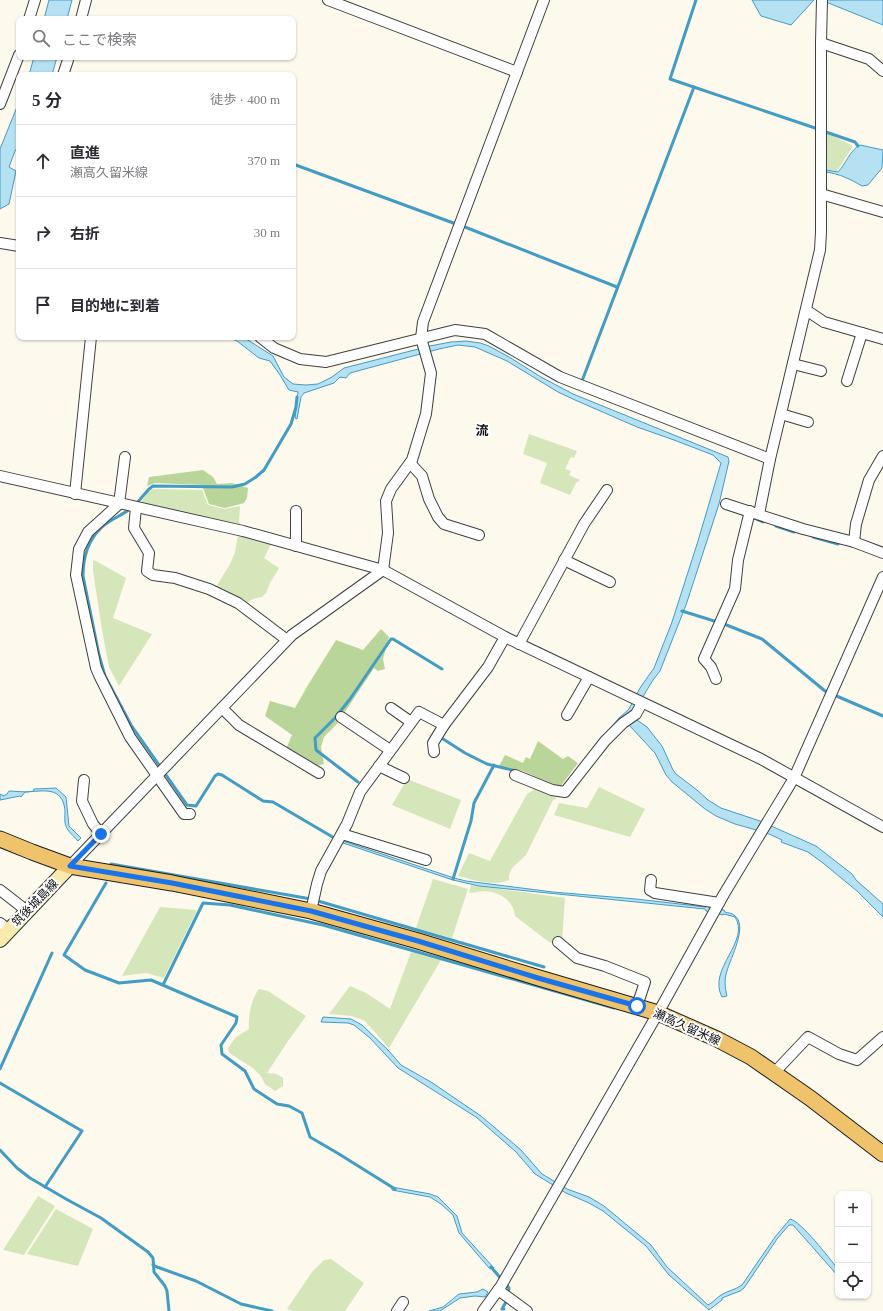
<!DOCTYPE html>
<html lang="ja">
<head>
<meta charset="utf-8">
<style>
  :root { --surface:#fff; --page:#f7f7f7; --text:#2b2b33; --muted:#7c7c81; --line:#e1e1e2 }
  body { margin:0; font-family:"Times New Roman","Noto Sans JP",serif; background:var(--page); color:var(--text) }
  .controls { position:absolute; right:12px; bottom:12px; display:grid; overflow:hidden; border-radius:8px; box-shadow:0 1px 3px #0004 }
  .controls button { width:36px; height:36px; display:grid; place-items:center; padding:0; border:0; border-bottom:1px solid var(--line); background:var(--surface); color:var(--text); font:20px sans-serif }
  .stop { position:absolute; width:12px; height:12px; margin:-9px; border:3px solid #1a73e8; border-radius:50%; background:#fff }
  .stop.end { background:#1a73e8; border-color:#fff; box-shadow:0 1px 4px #0008 }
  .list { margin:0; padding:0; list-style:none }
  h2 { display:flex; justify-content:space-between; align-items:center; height:52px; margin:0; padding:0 16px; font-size:17px }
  h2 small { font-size:13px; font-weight:400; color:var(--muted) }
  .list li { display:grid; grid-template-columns:26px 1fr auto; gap:12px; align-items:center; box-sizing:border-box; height:72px; padding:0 16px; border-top:1px solid var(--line) }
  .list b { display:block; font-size:15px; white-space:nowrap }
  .list p { margin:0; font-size:13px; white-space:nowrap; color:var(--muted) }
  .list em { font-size:13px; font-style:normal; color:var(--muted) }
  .icon { flex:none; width:22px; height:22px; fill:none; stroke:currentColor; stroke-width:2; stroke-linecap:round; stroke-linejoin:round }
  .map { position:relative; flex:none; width:883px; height:1311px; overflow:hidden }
  .search { position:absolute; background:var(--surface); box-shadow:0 1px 3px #0004; left:16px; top:16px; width:280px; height:44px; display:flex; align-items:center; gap:10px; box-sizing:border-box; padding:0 14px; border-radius:8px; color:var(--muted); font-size:15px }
  .panel { position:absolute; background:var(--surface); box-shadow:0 1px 3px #0004; left:16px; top:72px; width:280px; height:268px; border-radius:8px }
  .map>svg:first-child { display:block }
  .green { fill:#d5e6ba }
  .forest { fill:#bad59a }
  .water { fill:#b6e1f2; stroke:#429cc4 }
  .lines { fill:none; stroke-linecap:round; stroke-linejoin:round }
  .stream { stroke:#429cc4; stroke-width:3 }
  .street-casing { stroke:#404040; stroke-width:12 }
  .secondary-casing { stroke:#2f2f2f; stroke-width:16 }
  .primary-casing { stroke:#1e1e1e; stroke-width:17 }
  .street { stroke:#fff; stroke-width:10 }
  .secondary { stroke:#f9eaad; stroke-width:14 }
  .primary { stroke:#efc36c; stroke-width:15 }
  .route { stroke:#1a73e8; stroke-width:5 }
  .labels { text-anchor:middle; stroke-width:4; stroke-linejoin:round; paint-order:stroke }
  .street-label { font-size:12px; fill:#0d0d0d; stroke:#fff }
  .neighbourhood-label { font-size:13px; font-weight:bold; fill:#0d0d0d; stroke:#fff }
</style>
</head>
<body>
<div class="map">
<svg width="883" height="1311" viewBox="0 0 883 1311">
  <rect width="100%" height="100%" fill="#fef9ed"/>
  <g class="green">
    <path d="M823,133H827L853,146L837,171L823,169Z"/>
    <path d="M529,434L577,451L574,458L571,457L565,469L571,471L569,475L580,480L576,483L570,495L540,483L547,463L523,454Z"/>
    <path d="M154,489L202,490L208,505L224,509L240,506L239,522L243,527L139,506L149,490Z"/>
    <path d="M238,535L271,544L264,558L279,568L270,583L266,593L262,597L253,599L245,604L216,587L230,564L235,552Z"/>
    <path d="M93,560L96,561L126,578L113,618L152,634L119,686L109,667L102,630L93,571Z"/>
    <path d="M407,779L461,800L450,829L392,805Z"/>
    <path d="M599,787L645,809L630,837L554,815L559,803L587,808Z"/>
    <path d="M535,789L557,798L553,800L526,855L512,868L509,875V880C494,887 474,880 458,876L469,853L490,861L527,794Z"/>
    <path d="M433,879L468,889L452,938L416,928Z"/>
    <path d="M471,885L565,898L562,942L556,944L549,942L515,916C514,901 500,892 485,891C480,891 474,893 469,893Z"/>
    <path d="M160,907L197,910L164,978L146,973L122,976Z"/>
    <path d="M411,952L441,960L389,1048L365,1021L352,1016L329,1014L350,986L366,993L390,1009Z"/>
    <path d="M259,989L268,991L306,1016L288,1041L267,1073L276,1074L283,1078V1086L275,1091L265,1084L261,1076L253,1068L229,1053L228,1048L236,1037L249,1029C248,1016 251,999 259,989Z"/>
    <path d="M38,1196L55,1206L24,1255L3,1250Z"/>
    <path d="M56,1209L93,1229L78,1266L27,1254Z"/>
    <path d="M331,1259L364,1283L345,1311H293L287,1309L312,1272L324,1260Z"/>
  </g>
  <g class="forest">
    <path d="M203,470L213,477L217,484L232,483L248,488L247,498L244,503L225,508L209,504L202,485L155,483L147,486L149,477Z"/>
    <path d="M381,629L389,637L383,659L385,669L378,671L374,668L337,724L324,737L321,747L324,764L316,766L286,749L292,735L265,716L270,701L295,708L308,685L336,640L363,650Z"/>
    <path d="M538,741L563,759L568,756L578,763L561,786L553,785L523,771L499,766L505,755L523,763L526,757L530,759Z"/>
  </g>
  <g class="water">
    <path d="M49,0H72L67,19H44Z"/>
    <path d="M752,0H814L791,25L761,16Z"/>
    <path d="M818,0H883V25L826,2Z"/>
    <path d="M34,57H57L52,75H29Z"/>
    <path d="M19,102V146L15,151L9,167L16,171L9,204L0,209V149Z"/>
    <path d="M860,145L883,150L882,168L868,185L862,186C850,179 840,174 826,172V170L838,172C846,164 850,150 860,145Z"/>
    <path d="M228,337H243L273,356L284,377L293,384L306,385L318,384L332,377L344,368L430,346L451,342L466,341L480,343L489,346L509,357L541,377L573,394L728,457L729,461L719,504L686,605L660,671L653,680L633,713L637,720L647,727L662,746L673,770L676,774L697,790L708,800L721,808L760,821L816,846L852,874L856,880L883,904V917L857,891L823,863L808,852L781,842L782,840L767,833L735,824L716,816L705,809L672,782L666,775L655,753L629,725L627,721L561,789L594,747L619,718L629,709L640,688L654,668L672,622L698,541L721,463L713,455L674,440L637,427L575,400L558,392L507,361L475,347L458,345L439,349L350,373L346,378L340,377L334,383L304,393L301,397L297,419L295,418L298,392L289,390L280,375L270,361L259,358L237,341Z"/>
    <path d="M56,788L66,797L69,826L81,838L78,841C74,836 68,832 66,826C64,821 65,816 65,810C62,786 44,791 25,792L21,797L20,796L0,800V794L4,796L7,794L9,791L27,792L34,791V789Z"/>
    <path d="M343,841L454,878L466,881L553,892L636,899L706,907L707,906L724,910L725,912C728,913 732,913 734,915C749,925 730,959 727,971C724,979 725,988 727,996L722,997C707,969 751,941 735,917L724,914L723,915L706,911L705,909L479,886L453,880L343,843Z"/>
    <path d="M323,1017L351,1019L362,1025L389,1051L401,1065L431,1082L481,1116L521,1150L542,1174L567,1189L589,1197L604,1206L645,1240L651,1245L667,1267L708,1305C714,1302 716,1298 721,1295C727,1291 735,1290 742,1285L775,1237L790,1219C801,1221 829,1258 838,1269V1276L793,1225H789L777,1239L744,1288L740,1291L722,1298V1300L709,1310L669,1275L646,1246L603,1211L589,1203L566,1193L535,1174L516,1152L476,1117L398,1068L370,1038L354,1025L348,1023L321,1022Z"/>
    <path d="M392,1187L430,1194L438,1197L457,1216L462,1233L494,1268L490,1269L459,1233L453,1215L441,1204L430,1197L392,1190Z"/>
    <path d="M483,1289L488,1292L485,1297L475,1296L460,1298L440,1311H429L443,1307L459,1294L477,1292Z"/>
  </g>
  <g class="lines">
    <g class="stream">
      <path d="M696,0L670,79L818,129"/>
      <path d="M823,131L855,142L858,146"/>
      <path d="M293,164L456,224"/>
      <path d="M465,227L617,287"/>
      <path d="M582,381L694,87"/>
      <path d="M136,504L149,489L153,486L232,487L245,484L256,477L264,470L291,424L296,407L297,397"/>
      <path d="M131,508C123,515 111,519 102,527C88,540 83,557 83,576L99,655L105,676L131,725L187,805L196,806L215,776L218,774L222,775L263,801L273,802L336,839"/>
      <path d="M752,517L763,522"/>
      <path d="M776,526L794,532"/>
      <path d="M813,537L838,544"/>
      <path d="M682,611L724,624L762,639L825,691L883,716"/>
      <path d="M440,737L465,753L487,764L516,771"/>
      <path d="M358,782L316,750L315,738L335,718L350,699L391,639H393L442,669"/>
      <path d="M111,864L311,899"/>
      <path d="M453,879L471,821L474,803L494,765"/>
      <path d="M106,883L64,955L85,970L119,983L151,980L237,1017L236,1023L221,1045L222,1054L245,1071L254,1089L277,1104L289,1106L302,1113L310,1137L339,1154L395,1189"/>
      <path d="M318,901L544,967"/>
      <path d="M163,985L203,903L230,905L323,925L614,1008"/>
      <path d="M0,1069L52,953"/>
      <path d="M0,1083L82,1131L45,1187"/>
      <path d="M0,1150L17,1168L30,1178L66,1199L101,1218L148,1252L153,1258L154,1272L165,1286L167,1291L169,1311"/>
      <path d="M153,1265L157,1267L196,1281L241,1304L272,1311"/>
      <path d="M491,1267L509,1288L508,1294"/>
      <path d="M504,1309H502L507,1300"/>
    </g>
    <g class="street-casing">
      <g id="street">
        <path d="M328,0L517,72"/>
        <path d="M29,19L35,0"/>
        <path d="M81,19L86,0"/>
        <path d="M821,43L869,59L883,71"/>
        <path d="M63,75L69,57"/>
        <path d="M0,104L19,55"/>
        <path d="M821,194L883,212"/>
        <path d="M0,243L19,246"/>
        <path d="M806,310L824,322L883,339"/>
        <path d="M260,337L274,348L300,359L326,362L455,330L485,334L560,377L770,459"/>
        <path d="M793,364L821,371"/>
        <path d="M847,381L862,333"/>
        <path d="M781,414L808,422"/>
        <path d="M125,457L119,504L88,532L79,549L76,575L96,668L99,675L130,737L184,814H190"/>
        <path d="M410,463L422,476L429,499L438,517L444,524L479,535"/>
        <path d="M0,476L243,531L383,570L505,637L761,759L883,827"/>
        <path d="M75,494L91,337"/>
        <path d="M726,504L803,529L854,542L883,553"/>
        <path d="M136,508L134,528L149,553L147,571L153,575L175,578L209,589L238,603L287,640"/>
        <path d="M296,511V546"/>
        <path d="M759,514L770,459L820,250L821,232V43L822,0"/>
        <path d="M854,542L856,524L869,480L883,456"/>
        <path d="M564,560L610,582"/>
        <path d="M519,644L584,524L607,490"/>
        <path d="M716,679L711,667L704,659L735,589L738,560L750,511"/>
        <path d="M222,708L239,725L319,773"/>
        <path d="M391,708L411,722"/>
        <path d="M567,715L589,677"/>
        <path d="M341,717L390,750"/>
        <path d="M434,752L433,743L444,725"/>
        <path d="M379,766L404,778"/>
        <path d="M515,775L552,790L565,792L605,741L623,723L636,714L642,703"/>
        <path d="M84,780L82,801L93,824L101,834"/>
        <path d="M342,834L426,860"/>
        <path d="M70,866L292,635L383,570L388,533L386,501L391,489L412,460L426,414L431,373L421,338L423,322L544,0"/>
        <path d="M651,880L650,890L655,893L719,903"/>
        <path d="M0,890L27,911"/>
        <path d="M311,911L317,884L321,871L347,824L360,792L419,712L444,725L488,667L505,637"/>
        <path d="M0,923L9,930"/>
        <path d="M558,942L577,958L605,966L645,982L637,1006"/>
        <path d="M774,1073L808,1037L839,1054L857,1060L883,1037"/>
        <path d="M498,1290L527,1311"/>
        <path d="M397,1311L403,1302"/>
        <path d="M483,1311L501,1286L658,1013L724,894L794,778L883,577"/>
      </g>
    </g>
    <g class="secondary-casing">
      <path id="secondary" d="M0,940L70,866"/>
    </g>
    <g class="primary-casing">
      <path id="primary" d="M0,839L32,852L70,866L172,883L311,911L418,941L539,978L658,1013L717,1039L751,1057L810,1098L883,1154"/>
    </g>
    <use href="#street" class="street"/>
    <use href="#secondary" class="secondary"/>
    <use href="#primary" class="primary"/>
  </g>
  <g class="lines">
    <path class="route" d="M101,834L70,866L172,883L311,911L418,941L538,978L637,1006"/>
  </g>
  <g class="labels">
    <g class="street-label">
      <text transform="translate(35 903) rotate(-46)" y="4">筑後城島線</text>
      <text transform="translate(687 1027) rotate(24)" y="4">瀬高久留米線</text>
    </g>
    <g class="neighbourhood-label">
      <text x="482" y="435">流</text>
    </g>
  </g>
</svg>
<div class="controls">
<button>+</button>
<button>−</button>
<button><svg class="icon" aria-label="locate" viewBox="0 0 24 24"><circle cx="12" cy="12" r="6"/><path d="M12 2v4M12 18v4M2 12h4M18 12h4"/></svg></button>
</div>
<div class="stop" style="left:637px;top:1006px"></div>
<div class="stop end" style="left:101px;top:834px"></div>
<div class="search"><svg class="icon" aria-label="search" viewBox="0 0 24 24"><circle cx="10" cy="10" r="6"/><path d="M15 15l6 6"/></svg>ここで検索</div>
<section class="panel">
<h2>5 分<small>徒歩 · 400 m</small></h2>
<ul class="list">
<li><svg class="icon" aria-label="ahead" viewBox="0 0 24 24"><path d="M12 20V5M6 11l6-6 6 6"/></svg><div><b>直進</b><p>瀬高久留米線</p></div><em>370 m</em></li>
<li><svg class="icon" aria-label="right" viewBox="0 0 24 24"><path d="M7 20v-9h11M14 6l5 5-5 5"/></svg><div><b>右折</b></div><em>30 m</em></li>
<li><svg class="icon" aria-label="arrive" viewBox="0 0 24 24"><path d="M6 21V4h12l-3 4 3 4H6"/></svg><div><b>目的地に到着</b></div></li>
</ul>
</section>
</div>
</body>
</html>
